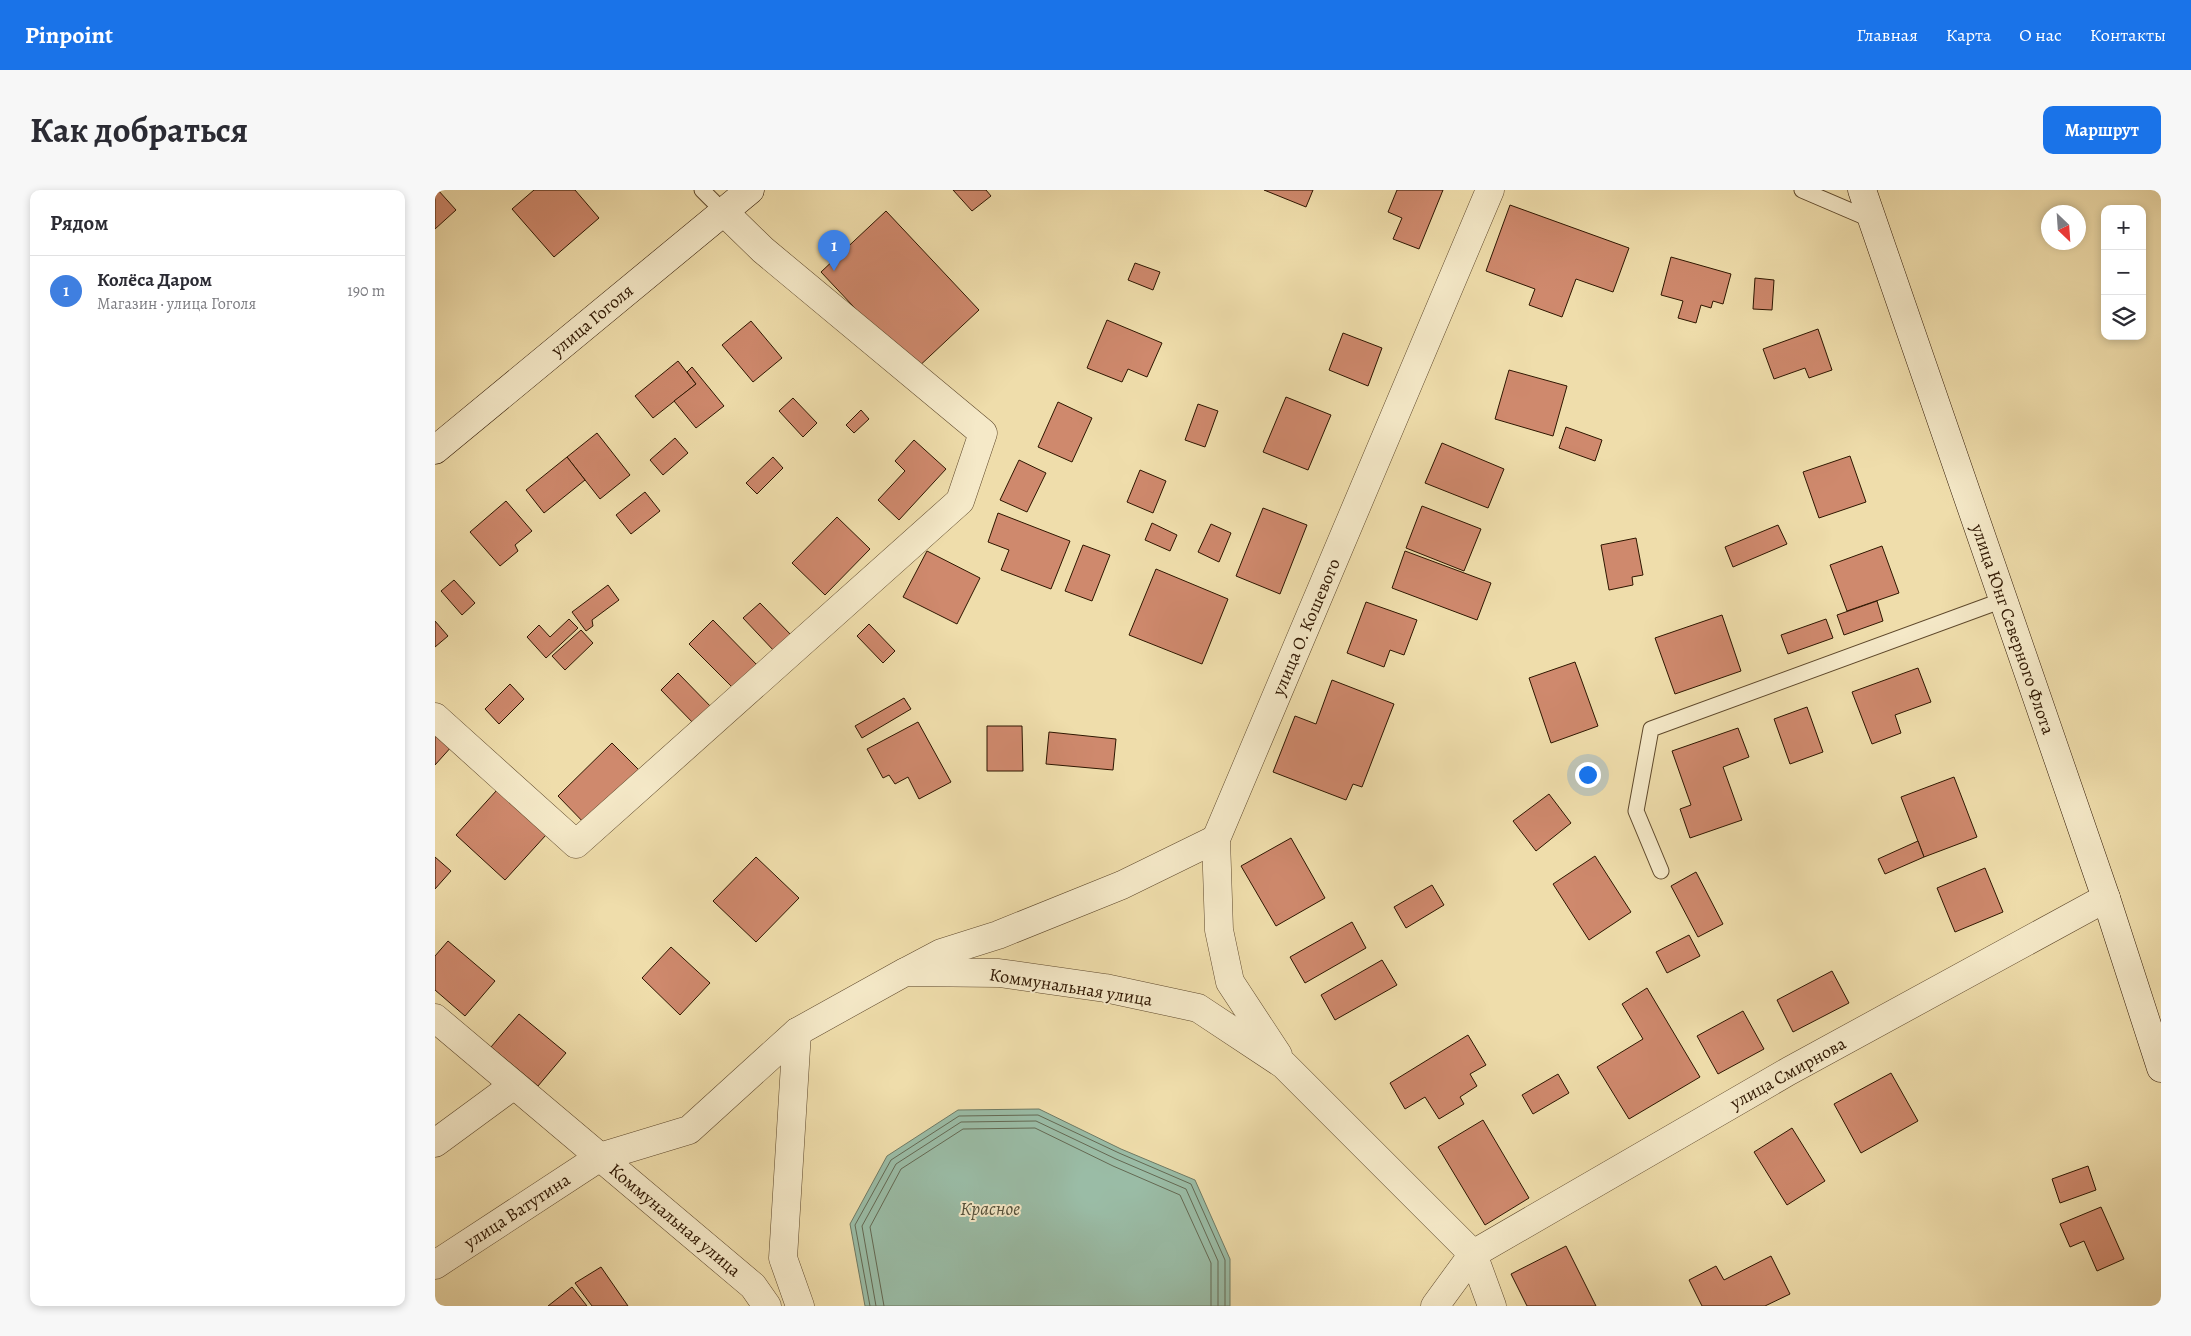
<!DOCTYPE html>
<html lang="ru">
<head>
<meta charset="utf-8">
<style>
  :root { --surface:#fff; --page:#f7f7f7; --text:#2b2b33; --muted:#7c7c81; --line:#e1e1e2; --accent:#1a73e8 }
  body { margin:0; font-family:Alegreya,serif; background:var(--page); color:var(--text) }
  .controls { position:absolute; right:15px; top:15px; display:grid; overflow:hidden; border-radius:10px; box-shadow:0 2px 8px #0003 }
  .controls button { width:45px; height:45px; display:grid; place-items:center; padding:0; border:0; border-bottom:1px solid var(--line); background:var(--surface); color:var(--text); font:25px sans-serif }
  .compass { position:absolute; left:1606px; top:15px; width:45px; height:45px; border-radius:50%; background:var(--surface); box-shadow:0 2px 8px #0003; rotate:155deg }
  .you { position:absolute; left:1152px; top:584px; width:18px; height:18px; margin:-12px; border:4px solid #fff; border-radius:50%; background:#1a73e8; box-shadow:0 0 0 8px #1a73e833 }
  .badge { display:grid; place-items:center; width:32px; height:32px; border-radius:50%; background:var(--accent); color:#fff; font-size:16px; font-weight:700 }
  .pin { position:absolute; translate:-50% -41px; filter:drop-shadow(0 1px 2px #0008) }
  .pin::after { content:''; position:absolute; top:26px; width:18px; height:15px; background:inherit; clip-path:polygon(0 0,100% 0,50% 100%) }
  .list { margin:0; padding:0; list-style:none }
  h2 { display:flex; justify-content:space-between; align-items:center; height:65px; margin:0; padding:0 20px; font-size:21px }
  h2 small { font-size:16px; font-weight:400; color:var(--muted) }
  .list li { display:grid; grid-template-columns:32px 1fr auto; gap:15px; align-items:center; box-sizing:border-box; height:70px; padding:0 20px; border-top:1px solid var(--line) }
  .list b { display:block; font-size:19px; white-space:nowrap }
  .list p { margin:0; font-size:16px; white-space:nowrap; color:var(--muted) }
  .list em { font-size:16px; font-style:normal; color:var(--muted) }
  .icon { flex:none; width:28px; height:28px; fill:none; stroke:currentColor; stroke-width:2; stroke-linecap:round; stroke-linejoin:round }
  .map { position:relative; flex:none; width:1726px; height:1116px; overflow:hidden; border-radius:10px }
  header { display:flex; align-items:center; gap:30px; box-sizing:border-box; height:70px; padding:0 25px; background:var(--accent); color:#fff }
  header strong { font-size:24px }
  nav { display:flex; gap:28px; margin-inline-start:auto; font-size:18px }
  .intro { display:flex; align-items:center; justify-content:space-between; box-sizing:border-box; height:120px; padding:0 30px }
  h1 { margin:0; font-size:35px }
  .button { padding:12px 22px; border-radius:10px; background:var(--accent); color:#fff; font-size:18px; font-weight:700 }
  main { display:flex; gap:30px; padding:0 30px }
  aside { flex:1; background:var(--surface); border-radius:10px; box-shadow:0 2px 8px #0003 }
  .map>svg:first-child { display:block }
  .water { fill:#9abca6; stroke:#6f7a64 }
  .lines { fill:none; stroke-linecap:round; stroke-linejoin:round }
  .shore { stroke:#646953; stroke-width:1 }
  .building { fill:#cf896d; stroke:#2e1600 }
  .service-casing { stroke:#5e482b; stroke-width:17 }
  .minor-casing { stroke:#5e482b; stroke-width:29 }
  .secondary-casing { stroke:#2e1600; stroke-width:29 }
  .service { stroke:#f5e9c8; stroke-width:15 }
  .minor { stroke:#f5e9c8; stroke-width:28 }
  .secondary { stroke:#f5e9c8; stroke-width:28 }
  .labels { text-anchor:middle; stroke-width:4; stroke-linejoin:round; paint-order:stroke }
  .street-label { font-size:18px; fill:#2e1600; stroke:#f5e9c8 }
  .water-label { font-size:19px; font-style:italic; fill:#54503a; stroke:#f5e9c8 }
</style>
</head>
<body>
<header>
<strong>Pinpoint</strong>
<nav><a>Главная</a><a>Карта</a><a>О нас</a><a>Контакты</a></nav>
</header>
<div class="intro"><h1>Как добраться</h1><a class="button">Маршрут</a></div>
<main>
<aside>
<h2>Рядом<small></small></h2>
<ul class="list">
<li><span class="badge" style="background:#3f7fe0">1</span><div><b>Колёса Даром</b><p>Магазин · улица Гоголя</p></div><em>190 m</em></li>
</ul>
</aside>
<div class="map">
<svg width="1726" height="1116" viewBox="0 0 1726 1116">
  <rect width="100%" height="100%" fill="#efddab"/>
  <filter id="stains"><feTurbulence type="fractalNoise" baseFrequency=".004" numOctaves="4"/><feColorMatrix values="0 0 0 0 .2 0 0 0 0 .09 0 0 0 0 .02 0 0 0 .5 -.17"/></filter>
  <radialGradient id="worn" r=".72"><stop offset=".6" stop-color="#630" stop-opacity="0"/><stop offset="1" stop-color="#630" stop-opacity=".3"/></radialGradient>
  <path class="water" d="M604,919L686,959L760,990L795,1069V1116H430L415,1034L452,966L523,920Z"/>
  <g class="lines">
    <g class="shore">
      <path d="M435,1116L420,1035L456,970L524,926L603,925L684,963L756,994L790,1070V1116"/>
      <path d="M441,1116L427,1036L461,974L526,932L601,931L681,969L751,999L783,1071V1116"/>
      <path d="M449,1116L435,1037L466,979L528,939L600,938L678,976L745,1005L776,1073V1116"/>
    </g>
  </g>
  <g class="building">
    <path d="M0,0H3L21,20L0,39Z"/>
    <path d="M99,0H140L164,28L119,67L77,19Z"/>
    <path d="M518,0H551L556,6L537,21Z"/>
    <path d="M829,0H878L871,17Z"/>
    <path d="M962,0H1008L984,59L958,49L967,28L953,22Z"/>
    <path d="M1075,15L1194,58L1178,102L1141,89L1127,127L1094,115L1100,99L1051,81Z"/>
    <path d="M451,21L544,120L479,181L386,82Z"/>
    <path d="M1236,67L1296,84L1288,114L1278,111L1276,118L1266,115L1261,133L1243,128L1248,111L1226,105Z"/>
    <path d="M700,73L725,82L718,100L693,90Z"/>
    <path d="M1320,88L1339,90L1337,120L1318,119Z"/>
    <path d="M672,130L727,153L712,187L693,179L687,192L652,178Z"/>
    <path d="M316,131L347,168L318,192L287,155Z"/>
    <path d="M1383,139L1397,180L1374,188L1370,178L1339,189L1328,159Z"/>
    <path d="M908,143L947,158L933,196L894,180Z"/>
    <path d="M243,171L261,194L218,228L200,206Z"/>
    <path d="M257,177L289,216L261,238L239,211L261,194L252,182Z"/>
    <path d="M1074,180L1132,196L1118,246L1060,229Z"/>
    <path d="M851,207L896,225L873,280L828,262Z"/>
    <path d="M358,208L382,233L368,247L344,221Z"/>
    <path d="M623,212L657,228L637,272L603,257Z"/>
    <path d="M763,214L783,221L770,257L750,250Z"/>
    <path d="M426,220L434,229L419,243L411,235Z"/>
    <path d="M1131,237L1167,250L1160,271L1124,258Z"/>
    <path d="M162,243L195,285L165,309L132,267Z"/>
    <path d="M240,248L253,263L228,285L215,270Z"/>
    <path d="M479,250L511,279L464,330L443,310L470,281L460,271Z"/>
    <path d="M1007,253L1069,279L1053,318L990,293Z"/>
    <path d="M1415,266L1431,312L1384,328L1368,282Z"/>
    <path d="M132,267L150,290L109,323L91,300Z"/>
    <path d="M338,267L348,278L322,304L311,293Z"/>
    <path d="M584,270L611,283L592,322L565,310Z"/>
    <path d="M705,280L731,291L718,323L692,312Z"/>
    <path d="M210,302L225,321L196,344L181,325Z"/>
    <path d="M71,311L97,341L80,355L83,361L65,376L35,342Z"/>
    <path d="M987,316L1046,339L1029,381L971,358Z"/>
    <path d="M828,318L872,335L845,404L801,386Z"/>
    <path d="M563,323L635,351L616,399L566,380L574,360L553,352Z"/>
    <path d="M402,327L435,359L390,405L357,373Z"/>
    <path d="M717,333L742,345L735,361L710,350Z"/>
    <path d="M776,334L796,343L784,372L763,362Z"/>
    <path d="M1343,335L1352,354L1298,377L1290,357Z"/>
    <path d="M1201,348L1208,385L1197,387L1198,395L1174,400L1166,355Z"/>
    <path d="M648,355L675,365L657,411L630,401Z"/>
    <path d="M1447,356L1464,403L1412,421L1395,375Z"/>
    <path d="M492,361L545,388L522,434L468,407Z"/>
    <path d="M970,361L1056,393L1042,430L957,398Z"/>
    <path d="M721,379L793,409L767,474L694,445Z"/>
    <path d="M19,390L40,413L27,425L6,401Z"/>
    <path d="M173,395L184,410L157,430L158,436L151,441L137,422Z"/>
    <path d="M1442,411L1448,431L1409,445L1402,425Z"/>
    <path d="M931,412L982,430L969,465L955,460L949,477L912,463Z"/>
    <path d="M325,413L357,446L340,462L308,428Z"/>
    <path d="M1287,425L1306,481L1240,504L1220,448Z"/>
    <path d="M134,429L143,438L111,468L92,447L104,435L115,447Z"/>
    <path d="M1391,429L1398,448L1353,464L1346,445Z"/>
    <path d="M278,430L324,477L300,500L254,454Z"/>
    <path d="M0,431L13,446L0,457Z"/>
    <path d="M434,434L460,461L448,473L422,446Z"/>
    <path d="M146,440L158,453L130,480L117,466Z"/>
    <path d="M1140,472L1163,536L1116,553L1094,488Z"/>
    <path d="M1483,478L1496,512L1460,525L1466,543L1437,554L1417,502Z"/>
    <path d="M243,483L279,520L262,537L226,500Z"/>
    <path d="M897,490L959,514L927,597L918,594L911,610L838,582L860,526L881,534Z"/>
    <path d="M75,494L89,509L64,534L50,519Z"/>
    <path d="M469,508L476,519L427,548L420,536Z"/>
    <path d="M1372,517L1388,562L1355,574L1339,529Z"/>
    <path d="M483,532L516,592L484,609L473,587L460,594L454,585L448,588L432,559Z"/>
    <path d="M552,536H587L588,581H552Z"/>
    <path d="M0,538L18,555L0,575Z"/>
    <path d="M1303,538L1314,567L1288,577L1307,630L1255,648L1245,619L1256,615L1237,561Z"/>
    <path d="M614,542L681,549L678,580L611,574Z"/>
    <path d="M177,553L209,585L154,638L123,606Z"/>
    <path d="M1519,587L1542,647L1489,667L1466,607Z"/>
    <path d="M62,600L111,645L70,690L21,645Z"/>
    <path d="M1114,604L1136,633L1101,661L1078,631Z"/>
    <path d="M856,648L890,708L841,736L806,676Z"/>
    <path d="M1483,651L1489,667L1450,684L1443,669Z"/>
    <path d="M1160,666L1196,722L1154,750L1118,694Z"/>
    <path d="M0,667L16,681L0,699Z"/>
    <path d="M321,667L364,708L321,752L278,711Z"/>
    <path d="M1550,678L1568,722L1520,742L1502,698Z"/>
    <path d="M1261,682L1288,734L1263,747L1236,696Z"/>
    <path d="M997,695L1009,715L971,738L959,717Z"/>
    <path d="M917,732L931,758L870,793L855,767Z"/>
    <path d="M1254,745L1265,766L1232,783L1221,762Z"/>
    <path d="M13,751L60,791L30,826L0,800V766Z"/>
    <path d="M236,757L275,793L245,825L207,788Z"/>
    <path d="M947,770L962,795L900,830L886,805Z"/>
    <path d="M1397,781L1414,813L1358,842L1342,810Z"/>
    <path d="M1212,798L1265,887L1194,929L1162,877L1208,849L1187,814Z"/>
    <path d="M1308,821L1329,859L1283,884L1262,846Z"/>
    <path d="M84,824L131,863L103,896L56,857Z"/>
    <path d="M1033,845L1051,875L1035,884L1042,896L1025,907L1029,914L1004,929L990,907L970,919L955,893Z"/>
    <path d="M1456,883L1483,931L1426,963L1399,914Z"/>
    <path d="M1123,884L1134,903L1098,924L1087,905Z"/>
    <path d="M1048,930L1094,1008L1050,1035L1003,957Z"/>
    <path d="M1357,938L1390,991L1352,1015L1319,962Z"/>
    <path d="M1653,976L1661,1000L1625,1013L1617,989Z"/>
    <path d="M1666,1017L1689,1069L1662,1081L1649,1051L1635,1057L1625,1034Z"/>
    <path d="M1131,1056L1161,1116H1092L1076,1084Z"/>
    <path d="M1336,1066L1355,1104L1330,1116H1267L1254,1090L1281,1076L1289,1090Z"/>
    <path d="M166,1077L193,1116H157L140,1093Z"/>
    <path d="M137,1097L152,1116H113Z"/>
  </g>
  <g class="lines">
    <g class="service-casing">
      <g id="service">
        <path d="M267,0L289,22"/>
        <path d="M1367,0L1437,30"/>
        <path d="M1226,681L1201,621L1216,539L1568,410"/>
      </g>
    </g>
    <g class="minor-casing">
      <g id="minor">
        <path d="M0,527L141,654L525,311L548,243L328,60L289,22"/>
        <path d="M472,781L506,763L563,745L687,695L781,649"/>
        <path d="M0,828L318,1096L332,1116"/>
        <path d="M362,842L348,1068L365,1116"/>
        <path d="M843,865L795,792L784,740L781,649L1055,0"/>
        <path d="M0,953L79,895"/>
        <path d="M0,1075L165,967L254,940L362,842L470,782L564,783L670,798L763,818L849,875L1038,1064L1057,1116"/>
        <path d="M1000,1116L1038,1064L1354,881L1671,708"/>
      </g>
    </g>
    <g class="secondary-casing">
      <g id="secondary">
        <path d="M1427,0L1671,708L1726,878"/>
        <path d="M0,260L315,0"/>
      </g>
    </g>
    <use href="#service" class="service"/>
    <use href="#minor" class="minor"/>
    <use href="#secondary" class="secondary"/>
  </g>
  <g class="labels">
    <g class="street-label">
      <text transform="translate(157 130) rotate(-40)" y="6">улица Гоголя</text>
      <text transform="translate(871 437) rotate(-67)" y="6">улица О. Кошевого</text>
      <text transform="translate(1578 439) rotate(71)" y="6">улица Юнг Северного Флота</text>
      <text transform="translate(636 797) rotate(9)" y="6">Коммунальная улица</text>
      <text transform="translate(1353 883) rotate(-29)" y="6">улица Смирнова</text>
      <text transform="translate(82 1021) rotate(-33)" y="6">улица Ватутина</text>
      <text transform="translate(240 1030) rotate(40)" y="6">Коммунальная улица</text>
    </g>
    <g class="water-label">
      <text x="555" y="1025">Красное</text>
    </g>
  </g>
  <rect width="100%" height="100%" filter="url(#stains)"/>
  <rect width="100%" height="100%" fill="url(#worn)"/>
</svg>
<div class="controls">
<button>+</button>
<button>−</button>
<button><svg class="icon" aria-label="layers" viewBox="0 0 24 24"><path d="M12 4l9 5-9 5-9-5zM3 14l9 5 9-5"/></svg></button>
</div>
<svg class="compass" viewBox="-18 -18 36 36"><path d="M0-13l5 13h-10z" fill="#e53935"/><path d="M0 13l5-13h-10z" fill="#7c7c81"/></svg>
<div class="you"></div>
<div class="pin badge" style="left:399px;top:81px;background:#3f7fe0">1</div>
</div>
</main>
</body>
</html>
